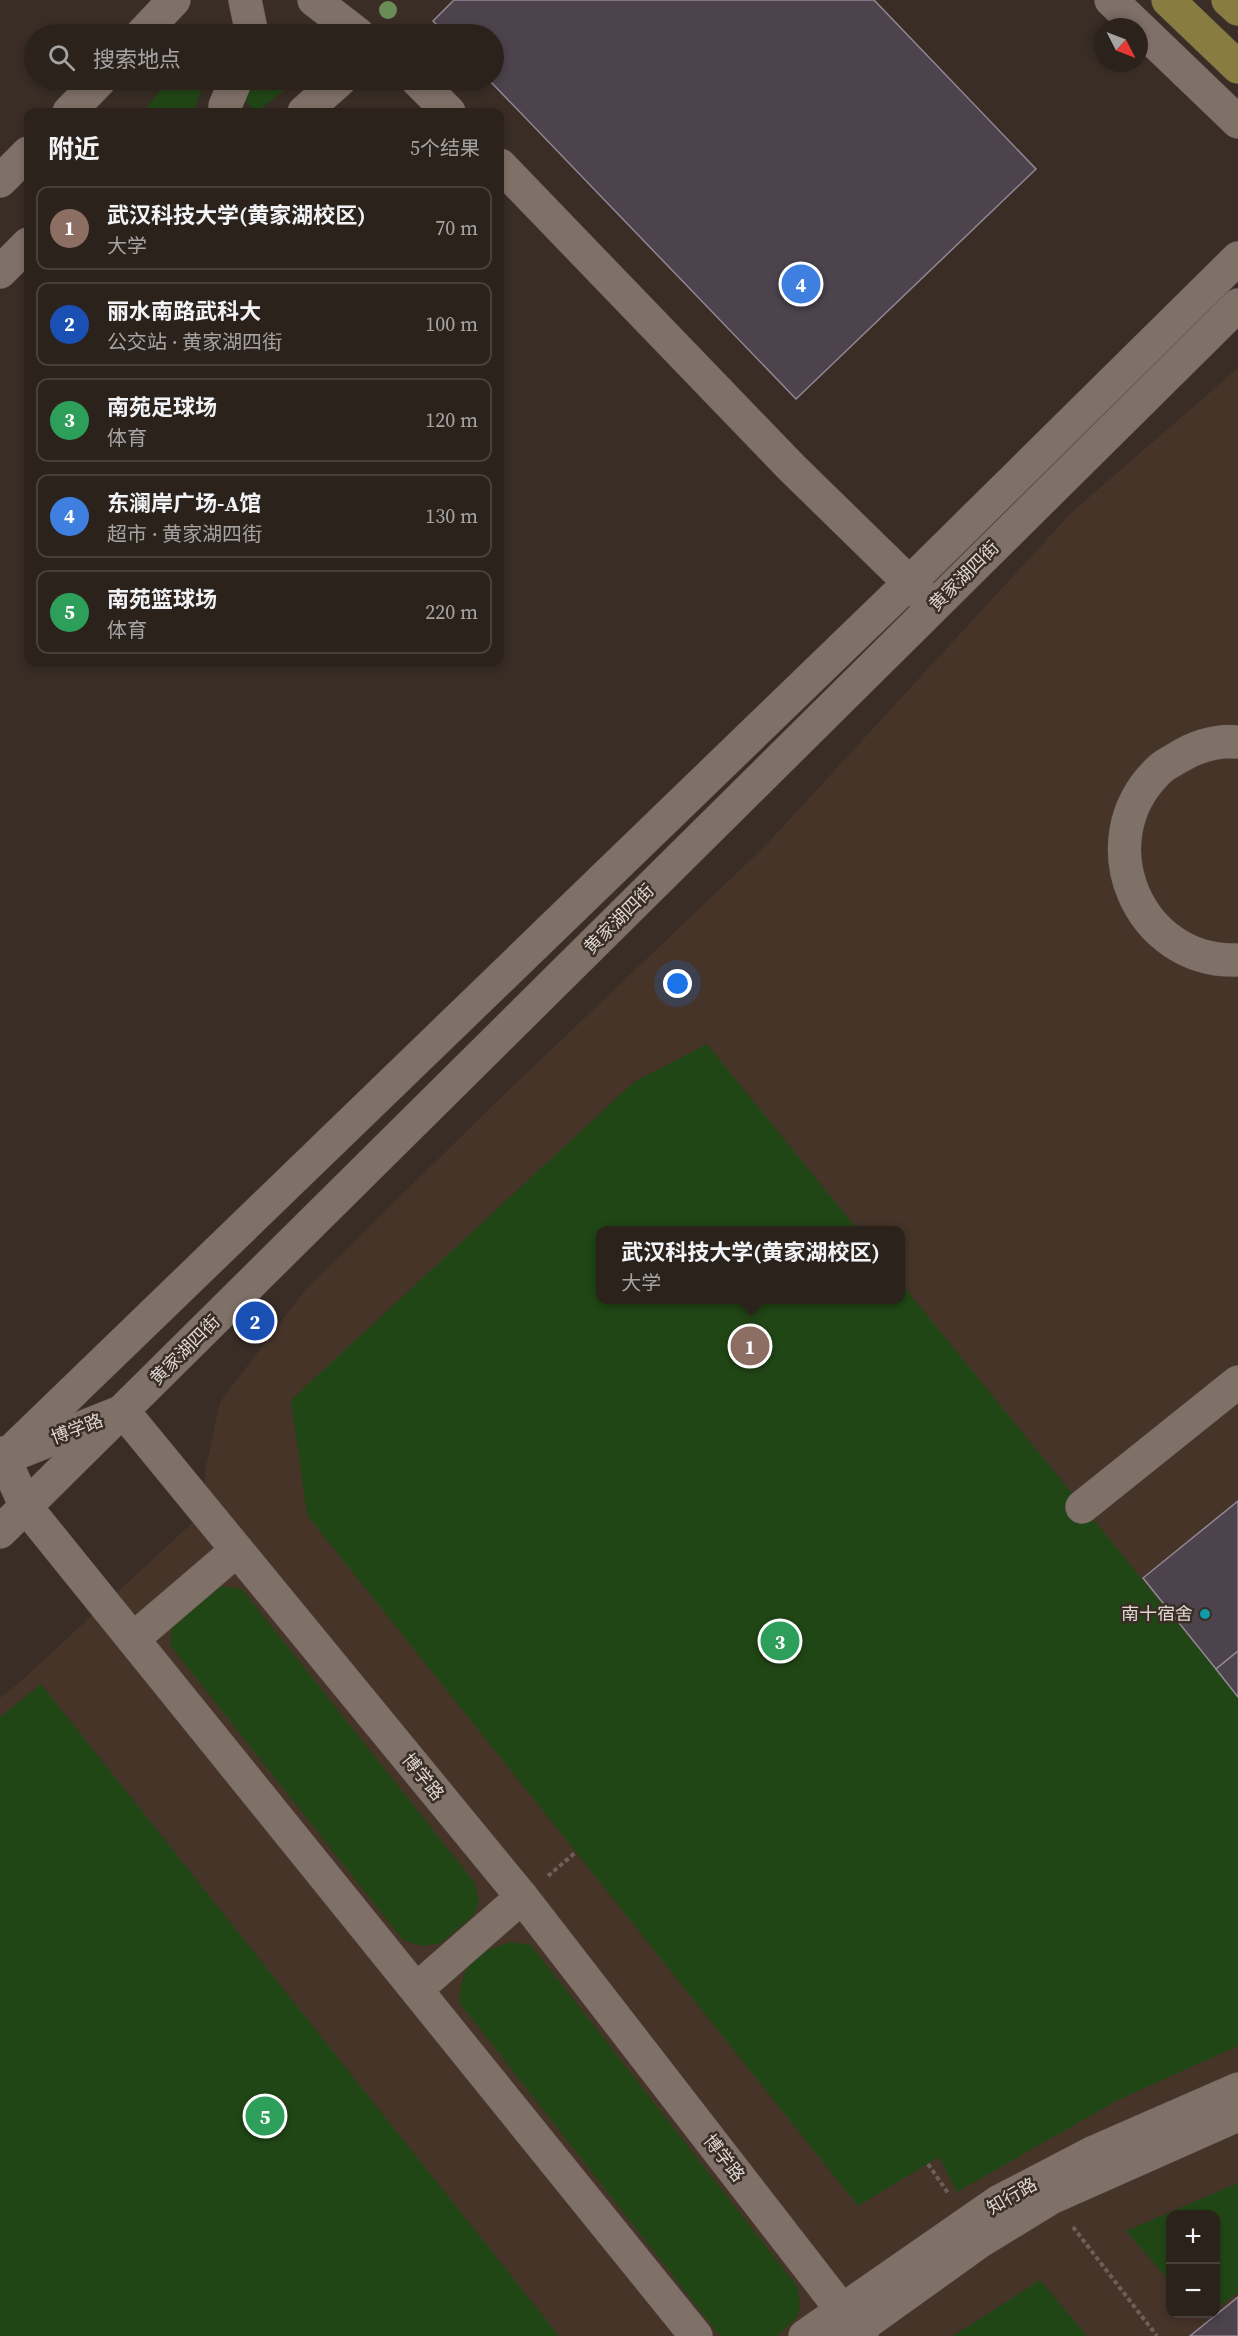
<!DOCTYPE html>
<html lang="zh">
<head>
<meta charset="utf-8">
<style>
  :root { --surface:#2b221c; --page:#372f29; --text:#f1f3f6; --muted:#a6a4a3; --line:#473f3b; --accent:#8c9099 }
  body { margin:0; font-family:"Source Serif 4","Noto Sans SC",serif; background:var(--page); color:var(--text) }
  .controls { position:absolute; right:18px; bottom:18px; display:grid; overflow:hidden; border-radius:12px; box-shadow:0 3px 9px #0003 }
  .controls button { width:54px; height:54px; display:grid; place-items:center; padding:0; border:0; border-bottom:2px solid var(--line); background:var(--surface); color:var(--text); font:30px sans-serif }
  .compass { position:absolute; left:1094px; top:18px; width:54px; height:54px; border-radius:50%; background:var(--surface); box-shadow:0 3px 9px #0003; rotate:132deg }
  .you { position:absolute; left:678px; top:984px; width:21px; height:21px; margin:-15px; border:4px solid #fff; border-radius:50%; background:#1a73e8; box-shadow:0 0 0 9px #1a73e833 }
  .badge { display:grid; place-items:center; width:39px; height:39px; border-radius:50%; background:var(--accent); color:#fff; font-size:20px; font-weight:700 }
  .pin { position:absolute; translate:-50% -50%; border:3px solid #fff; box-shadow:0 2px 6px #0006 }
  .popup { position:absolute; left:596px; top:1226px; width:309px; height:78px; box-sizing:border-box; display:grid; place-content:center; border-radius:12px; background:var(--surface); filter:drop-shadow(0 2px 4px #0005); font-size:20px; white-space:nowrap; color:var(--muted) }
  .popup b { font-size:22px; color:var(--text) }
  .popup::after { content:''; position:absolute; left:50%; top:100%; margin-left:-12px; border:12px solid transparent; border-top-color:var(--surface) }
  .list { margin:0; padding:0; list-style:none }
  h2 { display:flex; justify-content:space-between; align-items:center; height:78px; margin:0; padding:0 24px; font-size:26px }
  h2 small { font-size:20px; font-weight:400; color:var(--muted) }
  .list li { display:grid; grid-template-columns:39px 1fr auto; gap:18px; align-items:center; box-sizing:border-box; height:84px; margin:0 12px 12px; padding:0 12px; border:2px solid var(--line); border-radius:12px }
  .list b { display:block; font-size:22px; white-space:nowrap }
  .list p { margin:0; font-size:20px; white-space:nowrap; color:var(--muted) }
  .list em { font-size:20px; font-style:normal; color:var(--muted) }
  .icon { flex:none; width:33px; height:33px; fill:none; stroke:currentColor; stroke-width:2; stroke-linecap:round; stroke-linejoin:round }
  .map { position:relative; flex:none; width:1238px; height:2336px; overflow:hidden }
  .search { position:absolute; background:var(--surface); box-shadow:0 3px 9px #0003; left:24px; top:24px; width:480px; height:66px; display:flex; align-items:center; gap:15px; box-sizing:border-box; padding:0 21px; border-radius:33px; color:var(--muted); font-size:22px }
  .panel { position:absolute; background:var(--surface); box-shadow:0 3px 9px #0003; left:24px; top:108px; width:480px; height:558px; border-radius:12px }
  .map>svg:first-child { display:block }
  .built { fill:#463429; fill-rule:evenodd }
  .green { fill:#214615 }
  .building { fill:#4c434d; stroke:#928793; stroke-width:1.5 }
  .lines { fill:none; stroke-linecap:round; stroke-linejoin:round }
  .minor-casing { stroke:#554b45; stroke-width:34 }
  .major-casing { stroke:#554b45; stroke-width:34 }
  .path { stroke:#6b6059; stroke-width:4; stroke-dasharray:4.5 3; stroke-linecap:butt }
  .minor { stroke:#7f7168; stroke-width:33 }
  .major { stroke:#897c40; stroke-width:33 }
  .tree { fill:#6a8d56 }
  .culture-dot { fill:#0f9aa8; stroke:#392d26; stroke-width:2 }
  .labels { text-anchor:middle; stroke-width:5; stroke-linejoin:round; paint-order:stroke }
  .street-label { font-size:18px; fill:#ded6d1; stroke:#392d26 }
  .poi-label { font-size:18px; fill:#ded6d1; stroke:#392d26; text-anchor:end }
</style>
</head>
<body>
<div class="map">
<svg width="1238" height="2336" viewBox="0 0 1238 2336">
  <rect width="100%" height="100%" fill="#392d26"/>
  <path class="built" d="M1238,368V2336H0V1698L21,1681L205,1511V1471L220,1402L305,1290L490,1108L766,845L1072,512ZM600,1230H900V1300H600ZM1170,2214H1216V2314H1170Z"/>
  <g class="green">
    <path d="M169,80H206L193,112H143Z"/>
    <path d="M250,80H297L257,112L238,94Z"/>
    <path d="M707,1044L858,1230H600V1300H900V1282L1238,1697V2046L1118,2100L957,2192L939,2157L858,2206L307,1515L291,1400L634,1082Z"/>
    <path d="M222,1586L242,1589L475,1883L479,1901L474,1915L441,1943L421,1946L403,1940L170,1645L172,1623L201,1591Z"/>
    <path d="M41,1684L559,2336H0V1717Z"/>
    <path d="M511,1942L531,1945L797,2286C804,2316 798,2317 777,2336H720L459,2002C462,1964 474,1952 511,1942Z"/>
    <path d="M1238,2183V2292L1216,2309V2214H1170V2282L1126,2231Z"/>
    <path d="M1040,2280L1087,2336H953Z"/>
  </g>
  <g class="building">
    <path d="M454,0H874L1036,169L796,399L489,80H494V34H446L433,21Z"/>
    <path d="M1238,1501V1651L1216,1669L1143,1578Z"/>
    <path d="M1238,1651V1697L1216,1669Z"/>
    <path d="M1238,2297V2336H1190Z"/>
  </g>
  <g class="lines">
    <g class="minor-casing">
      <g id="minor">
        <path d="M245,0L252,34"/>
        <path d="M314,0L358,34"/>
        <path d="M1111,0L1238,122"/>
        <path d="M142,34L174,0"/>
        <path d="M417,80L449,112"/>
        <path d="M69,112L100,80"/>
        <path d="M225,112V106L236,80"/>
        <path d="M304,112L340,80"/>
        <path d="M500,165L791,467L924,597"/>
        <path d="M0,181L28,153"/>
        <path d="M0,272L28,244"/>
        <path d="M1238,742C1217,740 1195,747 1177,758C1171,762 1163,765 1158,771C1086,841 1138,964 1238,960"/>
        <path d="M20,1452L123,1411L522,1897L862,2336"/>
        <path d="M0,1453L4,1458L26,1507L696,2336"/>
        <path d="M0,1462L909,583L1238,258"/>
        <path d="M1082,1507L1238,1382"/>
        <path d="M0,1532L1238,305"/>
        <path d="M133,1639L237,1550"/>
        <path d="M417,1989L522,1897"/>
        <path d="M805,2336L998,2202L1094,2152L1238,2089"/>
        <path d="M848,2336L979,2242L1051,2198L1238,2115"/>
      </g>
    </g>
    <g class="major-casing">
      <g id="major">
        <path d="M1168,0L1238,67"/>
        <path d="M1228,0L1238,9"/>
      </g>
    </g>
    <g class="path">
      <path d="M548,1876L576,1852"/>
      <path d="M928,2164L948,2193"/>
      <path d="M1073,2227L1157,2336"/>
    </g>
    <use href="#minor" class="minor"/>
    <use href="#major" class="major"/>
  </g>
  <circle class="tree" cx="388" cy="10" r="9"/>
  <circle class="culture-dot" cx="1205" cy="1614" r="6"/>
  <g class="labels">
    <g class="street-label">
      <text transform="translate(964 576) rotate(-45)" y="6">黄家湖四街</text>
      <text transform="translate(619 919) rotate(-45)" y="6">黄家湖四街</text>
      <text transform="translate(185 1350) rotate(-45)" y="6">黄家湖四街</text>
      <text transform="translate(77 1429) rotate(-21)" y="6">博学路</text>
      <text transform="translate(423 1777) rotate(51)" y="6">博学路</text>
      <text transform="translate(724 2158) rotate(52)" y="6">博学路</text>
      <text transform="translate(1012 2196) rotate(-30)" y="6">知行路</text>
    </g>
    <g class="poi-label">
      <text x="1193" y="1620">南十宿舍</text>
    </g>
  </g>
</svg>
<div class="controls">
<button>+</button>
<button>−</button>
</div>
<svg class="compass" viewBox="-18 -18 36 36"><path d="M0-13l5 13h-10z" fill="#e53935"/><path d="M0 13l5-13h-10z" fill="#a6a4a3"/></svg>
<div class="you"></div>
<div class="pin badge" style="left:750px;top:1346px;background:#8d6e63">1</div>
<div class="popup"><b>武汉科技大学(黄家湖校区)</b>大学</div>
<div class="pin badge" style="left:255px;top:1321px;background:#1a4fb4">2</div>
<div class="pin badge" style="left:780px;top:1641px;background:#2e9e5b">3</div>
<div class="pin badge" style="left:801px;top:284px;background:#3f7fe0">4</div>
<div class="pin badge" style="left:265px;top:2116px;background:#2e9e5b">5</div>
<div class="search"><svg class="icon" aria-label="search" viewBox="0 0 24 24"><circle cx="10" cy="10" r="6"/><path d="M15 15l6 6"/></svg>搜索地点</div>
<section class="panel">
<h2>附近<small>5个结果</small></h2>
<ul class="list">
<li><span class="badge" style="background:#8d6e63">1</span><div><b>武汉科技大学(黄家湖校区)</b><p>大学</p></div><em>70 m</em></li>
<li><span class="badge" style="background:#1a4fb4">2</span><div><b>丽水南路武科大</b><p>公交站 · 黄家湖四街</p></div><em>100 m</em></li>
<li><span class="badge" style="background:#2e9e5b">3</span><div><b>南苑足球场</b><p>体育</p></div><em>120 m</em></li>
<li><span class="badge" style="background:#3f7fe0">4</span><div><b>东澜岸广场-A馆</b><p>超市 · 黄家湖四街</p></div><em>130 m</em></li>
<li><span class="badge" style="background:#2e9e5b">5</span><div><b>南苑篮球场</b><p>体育</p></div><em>220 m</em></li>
</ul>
</section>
</div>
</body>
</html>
